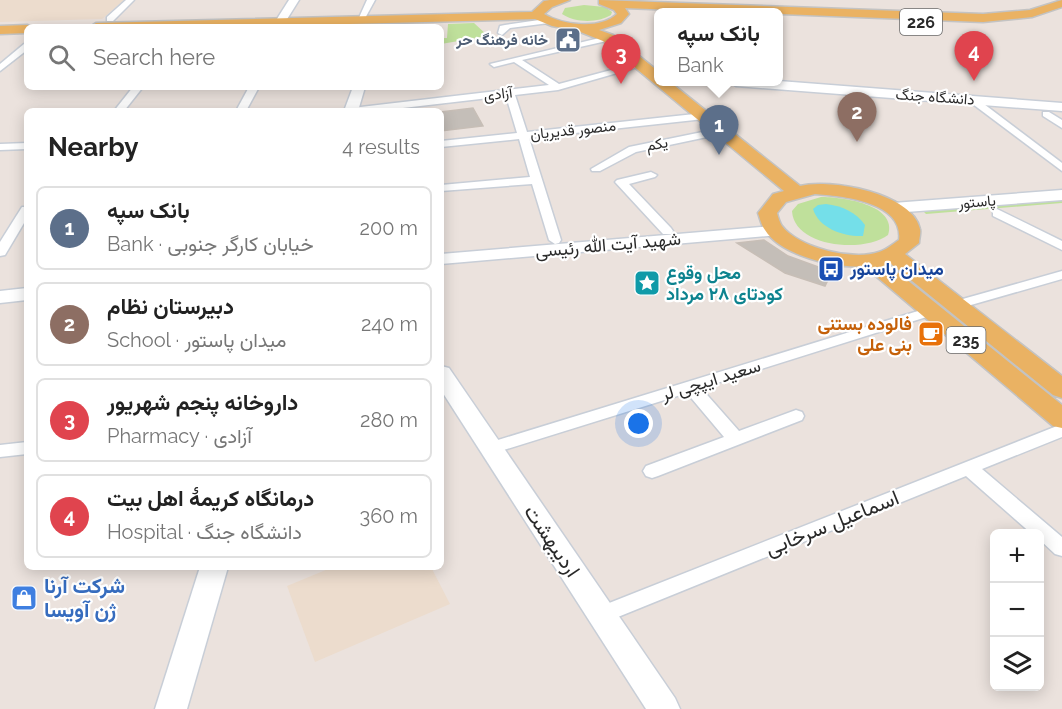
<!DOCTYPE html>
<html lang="en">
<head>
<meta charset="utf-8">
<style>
  :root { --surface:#fff; --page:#f6f6f6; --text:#222; --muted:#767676; --line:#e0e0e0; --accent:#4484f1 }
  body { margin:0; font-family:Raleway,Vazirmatn,sans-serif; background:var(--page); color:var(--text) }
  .controls { position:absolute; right:18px; bottom:18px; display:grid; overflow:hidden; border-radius:9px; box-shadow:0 3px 15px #0003 }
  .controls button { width:54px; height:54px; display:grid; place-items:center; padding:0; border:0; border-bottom:2px solid var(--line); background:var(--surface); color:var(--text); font:30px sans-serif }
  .you { position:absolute; left:639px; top:424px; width:21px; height:21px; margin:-15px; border:4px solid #fff; border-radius:50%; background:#1a73e8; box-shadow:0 0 0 9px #1a73e833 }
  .badge { display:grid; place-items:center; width:39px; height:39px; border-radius:50%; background:var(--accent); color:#fff; font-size:20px; font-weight:700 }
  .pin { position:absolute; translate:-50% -50px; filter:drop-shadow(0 2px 3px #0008) }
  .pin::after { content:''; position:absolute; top:32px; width:21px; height:18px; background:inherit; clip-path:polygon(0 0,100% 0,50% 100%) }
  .popup { position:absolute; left:654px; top:8px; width:129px; height:78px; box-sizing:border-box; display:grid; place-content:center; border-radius:9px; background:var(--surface); filter:drop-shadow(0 2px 4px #0005); font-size:20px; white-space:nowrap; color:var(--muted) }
  .popup b { font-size:22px; color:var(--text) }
  .popup::after { content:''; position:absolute; left:50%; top:100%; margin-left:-12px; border:12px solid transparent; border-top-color:var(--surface) }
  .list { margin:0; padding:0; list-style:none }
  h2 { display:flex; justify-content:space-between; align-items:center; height:78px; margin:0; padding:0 24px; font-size:26px }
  h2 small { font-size:20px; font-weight:400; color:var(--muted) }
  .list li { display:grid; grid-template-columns:39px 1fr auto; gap:18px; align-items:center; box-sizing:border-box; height:84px; margin:0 12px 12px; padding:0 12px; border:2px solid var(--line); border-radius:9px }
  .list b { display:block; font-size:22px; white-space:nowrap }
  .list p { margin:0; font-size:20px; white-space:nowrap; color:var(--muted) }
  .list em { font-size:20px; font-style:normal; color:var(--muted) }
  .icon { flex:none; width:33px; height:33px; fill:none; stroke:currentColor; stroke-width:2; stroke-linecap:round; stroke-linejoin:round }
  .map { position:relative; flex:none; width:1062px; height:709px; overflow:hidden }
  .search { position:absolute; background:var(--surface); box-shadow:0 3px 15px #0003; left:24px; top:24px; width:420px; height:66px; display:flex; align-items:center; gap:15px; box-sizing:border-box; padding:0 21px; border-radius:9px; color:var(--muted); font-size:22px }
  .panel { position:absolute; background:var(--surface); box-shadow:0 3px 15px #0003; left:24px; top:108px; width:420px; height:462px; border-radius:9px }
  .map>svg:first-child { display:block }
  .education { fill:#ecdccd }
  .green { fill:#bfe09b }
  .water { fill:#74dfe9 }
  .building { fill:#c4beb8; stroke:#c7beb6; stroke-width:1.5 }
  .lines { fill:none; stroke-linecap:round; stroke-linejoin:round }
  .street-casing { stroke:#c8ced7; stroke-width:3 }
  .secondary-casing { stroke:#c8ced7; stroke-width:3 }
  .primary-casing { stroke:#c3c3c3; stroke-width:3 }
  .street { fill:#fff; fill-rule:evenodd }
  .secondary { fill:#fff; fill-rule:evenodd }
  .primary { fill:#eab263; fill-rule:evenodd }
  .labels { text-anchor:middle; stroke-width:4.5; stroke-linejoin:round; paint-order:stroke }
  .far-service-label { font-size:15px; font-weight:bold; fill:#4e5e75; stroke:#fff; text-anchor:end }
  .far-street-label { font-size:15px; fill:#2a2a2a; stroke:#fff }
  .shield { fill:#fff; stroke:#6a6a6a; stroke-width:1.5 }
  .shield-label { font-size:16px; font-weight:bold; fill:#2a2a2a }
  .street-label { font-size:18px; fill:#2a2a2a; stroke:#fff }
  .transit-label { font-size:18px; font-weight:bold; fill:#164399; stroke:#fff; text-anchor:start }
  .culture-label { font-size:18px; font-weight:bold; fill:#0d838f; stroke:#fff; text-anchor:start }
  .food-label { font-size:18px; font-weight:bold; fill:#c56008; stroke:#fff; text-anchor:end }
  .near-street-label { font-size:21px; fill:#2a2a2a; stroke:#fff }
  .near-shop-label { font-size:21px; font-weight:bold; fill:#366cbe; stroke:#fff; text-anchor:start }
</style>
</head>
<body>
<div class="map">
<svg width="1062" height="709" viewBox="0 0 1062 709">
  <rect width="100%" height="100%" fill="#ebe2dd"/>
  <g class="education">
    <path d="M0,0H124L102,19L0,22Z"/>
    <path d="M333,567H431L450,604L315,662L287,586Z"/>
  </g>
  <g class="green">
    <path d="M584,5L605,7L612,12L611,15C598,23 575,23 562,14L565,8Z"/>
    <path d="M474,23L488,36L441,44V38H447L448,24Z"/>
    <path d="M821,197C841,197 898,204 888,235C865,253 794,248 792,211L798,204Z"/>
    <path d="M1062,200V203L926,214L923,211Z"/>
  </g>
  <path class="water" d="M826,204C842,206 856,212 865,225L863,236C845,237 819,229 813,209L818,205Z"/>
  <g class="building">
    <path d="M473,108L483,126L441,131V112Z"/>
    <path d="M764,240L788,256L832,272L825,286L785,273L737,243Z"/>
  </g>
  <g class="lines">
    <g class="street-casing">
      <g id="street">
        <path d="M126,0H134L113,21H107V17Z"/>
        <path d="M367,0H375L363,22H357Z"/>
        <path d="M546,19L550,21L549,23L510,28L502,35L498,33L500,26L505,25Z"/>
        <path d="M608,36H611V40L522,60L559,84L641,62L645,65L558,90L515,95L527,132L704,113L709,116L704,119L529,138L561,240L559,243L555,244L549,240L532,184L441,191V185L530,177L519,139L441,147V141L517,133L506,96L377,111H347L352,108L549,85L514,62L494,67L490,64Z"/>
        <path d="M24,44H27V50L0,71V64Z"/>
        <path d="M133,87H143L124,111H114Z"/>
        <path d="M249,87H259L246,111H236Z"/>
        <path d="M970,98H976L1062,163V171L970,102Z"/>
        <path d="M1043,112H1049L1062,120V128L1043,116Z"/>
        <path d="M722,128L726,129V133L636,152L600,171H592L591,169L629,147Z"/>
        <path d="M27,143V149L0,150V144Z"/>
        <path d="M651,172L657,175L655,177L629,184L671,228L673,231L671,234H663L615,182L617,180Z"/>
        <path d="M22,207H27V218L5,255L0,256V242Z"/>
        <path d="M997,209L1062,241V250L993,216V210Z"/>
        <path d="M1062,271V279L957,309L950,305L952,302Z"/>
        <path d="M931,307L938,311L936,314L701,388L739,431L796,410L802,412L804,416L802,420L658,476L652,478L646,476L643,471L646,466L724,437L687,393L491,454L485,452L482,448L485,444Z"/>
        <path d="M1062,424V437L982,469L1062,537V556L1055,554L1040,540V534H1032L966,476L608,621L601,624L594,621L591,615L594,609Z"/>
        <path d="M27,442V454L0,457V445Z"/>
      </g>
    </g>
    <g class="secondary-casing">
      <g id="secondary">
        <path d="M289,0H299L284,24H276L275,22Z"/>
        <path d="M779,81L1062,103V111L736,86L730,82Z"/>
        <path d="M353,87H365L358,111H344Z"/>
        <path d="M1062,190V200L893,213L885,208L893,203Z"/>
        <path d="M774,226L780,227L783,231L780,235L441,264V254Z"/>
        <path d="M27,288V300L0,303V291Z"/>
        <path d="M441,366L449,368L675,698L680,709H646L441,390Z"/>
        <path d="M200,567H228L187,709H155Z"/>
      </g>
    </g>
    <g class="primary-casing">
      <g id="primary">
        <path d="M550,0H570L552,7L544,14C562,25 600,30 617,14L614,10L599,4V0L983,14L1030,10L1062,0V7L1032,17L983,22L625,8L629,14L621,23L599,30L613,35L659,72V82H670L800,186C829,178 913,193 920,229C921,233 919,239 919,243L905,254L1062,376V398L1053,395L890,263H886L1062,405V428L1053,426L864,266C836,269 780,255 765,230C761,225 760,218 758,213L773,194L784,191L603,41L578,31L552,26L535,19L234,27H90L96,23L532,12L544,1ZM815,194C843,196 904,202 899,240C893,244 886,250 879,252C853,261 799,248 782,226C780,223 778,217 777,213L786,202Z"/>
        <path d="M27,25L32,27H27V33L0,34V26Z"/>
      </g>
    </g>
    <use href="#street" class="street"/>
    <use href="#secondary" class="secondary"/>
    <use href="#primary" class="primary"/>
  </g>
  <defs>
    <g id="civic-square" transform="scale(1.35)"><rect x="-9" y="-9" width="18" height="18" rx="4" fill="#5c6f8a" stroke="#fff"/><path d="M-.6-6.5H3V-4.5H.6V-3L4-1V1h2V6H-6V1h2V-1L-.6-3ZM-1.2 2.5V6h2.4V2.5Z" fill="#fff"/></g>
    <g id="bus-square" transform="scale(1.35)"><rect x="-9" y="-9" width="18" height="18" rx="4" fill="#1a4fb4" stroke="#fff"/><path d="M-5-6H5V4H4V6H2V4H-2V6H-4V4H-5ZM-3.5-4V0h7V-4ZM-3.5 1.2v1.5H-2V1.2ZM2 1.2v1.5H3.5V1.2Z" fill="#fff"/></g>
    <g id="sight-square" transform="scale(1.35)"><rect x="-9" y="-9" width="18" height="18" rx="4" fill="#0f9aa8" stroke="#fff"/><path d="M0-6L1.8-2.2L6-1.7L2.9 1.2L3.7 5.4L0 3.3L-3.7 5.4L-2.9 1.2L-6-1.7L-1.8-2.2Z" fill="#fff"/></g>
    <g id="cafe-square" transform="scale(1.35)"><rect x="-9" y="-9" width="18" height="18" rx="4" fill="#e8710a" stroke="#fff"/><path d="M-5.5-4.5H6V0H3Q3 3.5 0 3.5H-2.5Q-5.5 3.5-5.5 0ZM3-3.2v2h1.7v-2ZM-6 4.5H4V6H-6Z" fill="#fff"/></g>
    <g id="shop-square" transform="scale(1.35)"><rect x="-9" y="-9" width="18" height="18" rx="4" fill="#3f7fe0" stroke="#fff"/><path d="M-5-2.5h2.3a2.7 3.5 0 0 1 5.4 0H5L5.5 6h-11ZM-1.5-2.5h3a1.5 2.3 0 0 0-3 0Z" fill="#fff"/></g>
  </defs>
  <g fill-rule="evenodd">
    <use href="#civic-square" x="568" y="40"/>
    <use href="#bus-square" x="831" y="269"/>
    <use href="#sight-square" x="647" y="283"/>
    <use href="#cafe-square" x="931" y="334"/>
    <use href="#shop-square" x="24" y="598"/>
  </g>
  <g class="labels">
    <g class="far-service-label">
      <text x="548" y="45">خانه فرهنگ حر</text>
    </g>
    <g class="far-street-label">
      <text transform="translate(498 94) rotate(-7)" y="5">آزادی</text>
      <text transform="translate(935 97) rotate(4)" y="5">دانشگاه جنگ</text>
      <text transform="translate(573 130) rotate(-6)" y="5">منصور قدیریان</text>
      <text transform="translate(657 144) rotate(-11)" y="5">یکم</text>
      <text transform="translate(977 202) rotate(-5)" y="5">پاستور</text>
    </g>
    <g class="shield">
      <rect x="900" y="9" width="42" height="26" rx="4.5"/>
      <rect x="946.5" y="327" width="39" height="26" rx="4.5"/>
    </g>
    <g class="shield-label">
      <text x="921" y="28">226</text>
      <text x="966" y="346">235</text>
    </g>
    <g class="street-label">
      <text transform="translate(608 245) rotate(-5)" y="6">شهید آیت الله رئیسی</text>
      <text transform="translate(711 380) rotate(-17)" y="6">سعید ایپچی لر</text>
    </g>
    <g class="transit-label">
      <text x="850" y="275">میدان پاستور</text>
    </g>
    <g class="culture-label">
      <text x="666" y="279">محل وقوع<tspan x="666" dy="21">کودتای ۲۸ مرداد</tspan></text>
    </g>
    <g class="food-label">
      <text x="912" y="330">فالوده بستنی<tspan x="912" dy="21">بنی علی</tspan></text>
    </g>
    <g class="near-street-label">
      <text transform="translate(832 523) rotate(-22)" y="7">اسماعیل سرخابی</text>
      <text transform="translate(552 541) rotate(56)" y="7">اردیبهشت</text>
    </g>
    <g class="near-shop-label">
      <text x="44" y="593">شرکت آرنا<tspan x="44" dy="24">ژن آویسا</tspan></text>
    </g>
  </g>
</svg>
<div class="controls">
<button>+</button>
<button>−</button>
<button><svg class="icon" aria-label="layers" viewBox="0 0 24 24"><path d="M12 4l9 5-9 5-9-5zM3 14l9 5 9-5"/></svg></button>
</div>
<div class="you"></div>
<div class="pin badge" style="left:719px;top:155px;background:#5c6f8a">1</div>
<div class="popup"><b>بانک سپه</b>Bank</div>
<div class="pin badge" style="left:857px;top:142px;background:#8d6e63">2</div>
<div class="pin badge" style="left:621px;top:84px;background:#e0444e">3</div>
<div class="pin badge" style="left:974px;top:81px;background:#e0444e">4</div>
<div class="search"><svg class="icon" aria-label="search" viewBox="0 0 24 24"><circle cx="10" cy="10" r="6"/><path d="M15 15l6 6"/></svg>Search here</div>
<section class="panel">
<h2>Nearby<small>4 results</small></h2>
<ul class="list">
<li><span class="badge" style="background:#5c6f8a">1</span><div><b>بانک سپه</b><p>Bank · خیابان کارگر جنوبی</p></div><em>200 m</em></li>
<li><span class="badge" style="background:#8d6e63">2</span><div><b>دبیرستان نظام</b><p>School · میدان پاستور</p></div><em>240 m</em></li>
<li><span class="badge" style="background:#e0444e">3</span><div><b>داروخانه پنجم شهریور</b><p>Pharmacy · آزادی</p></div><em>280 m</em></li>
<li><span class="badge" style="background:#e0444e">4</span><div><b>درمانگاه کریمهٔ اهل بیت</b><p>Hospital · دانشگاه جنگ</p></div><em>360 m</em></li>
</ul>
</section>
</div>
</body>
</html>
